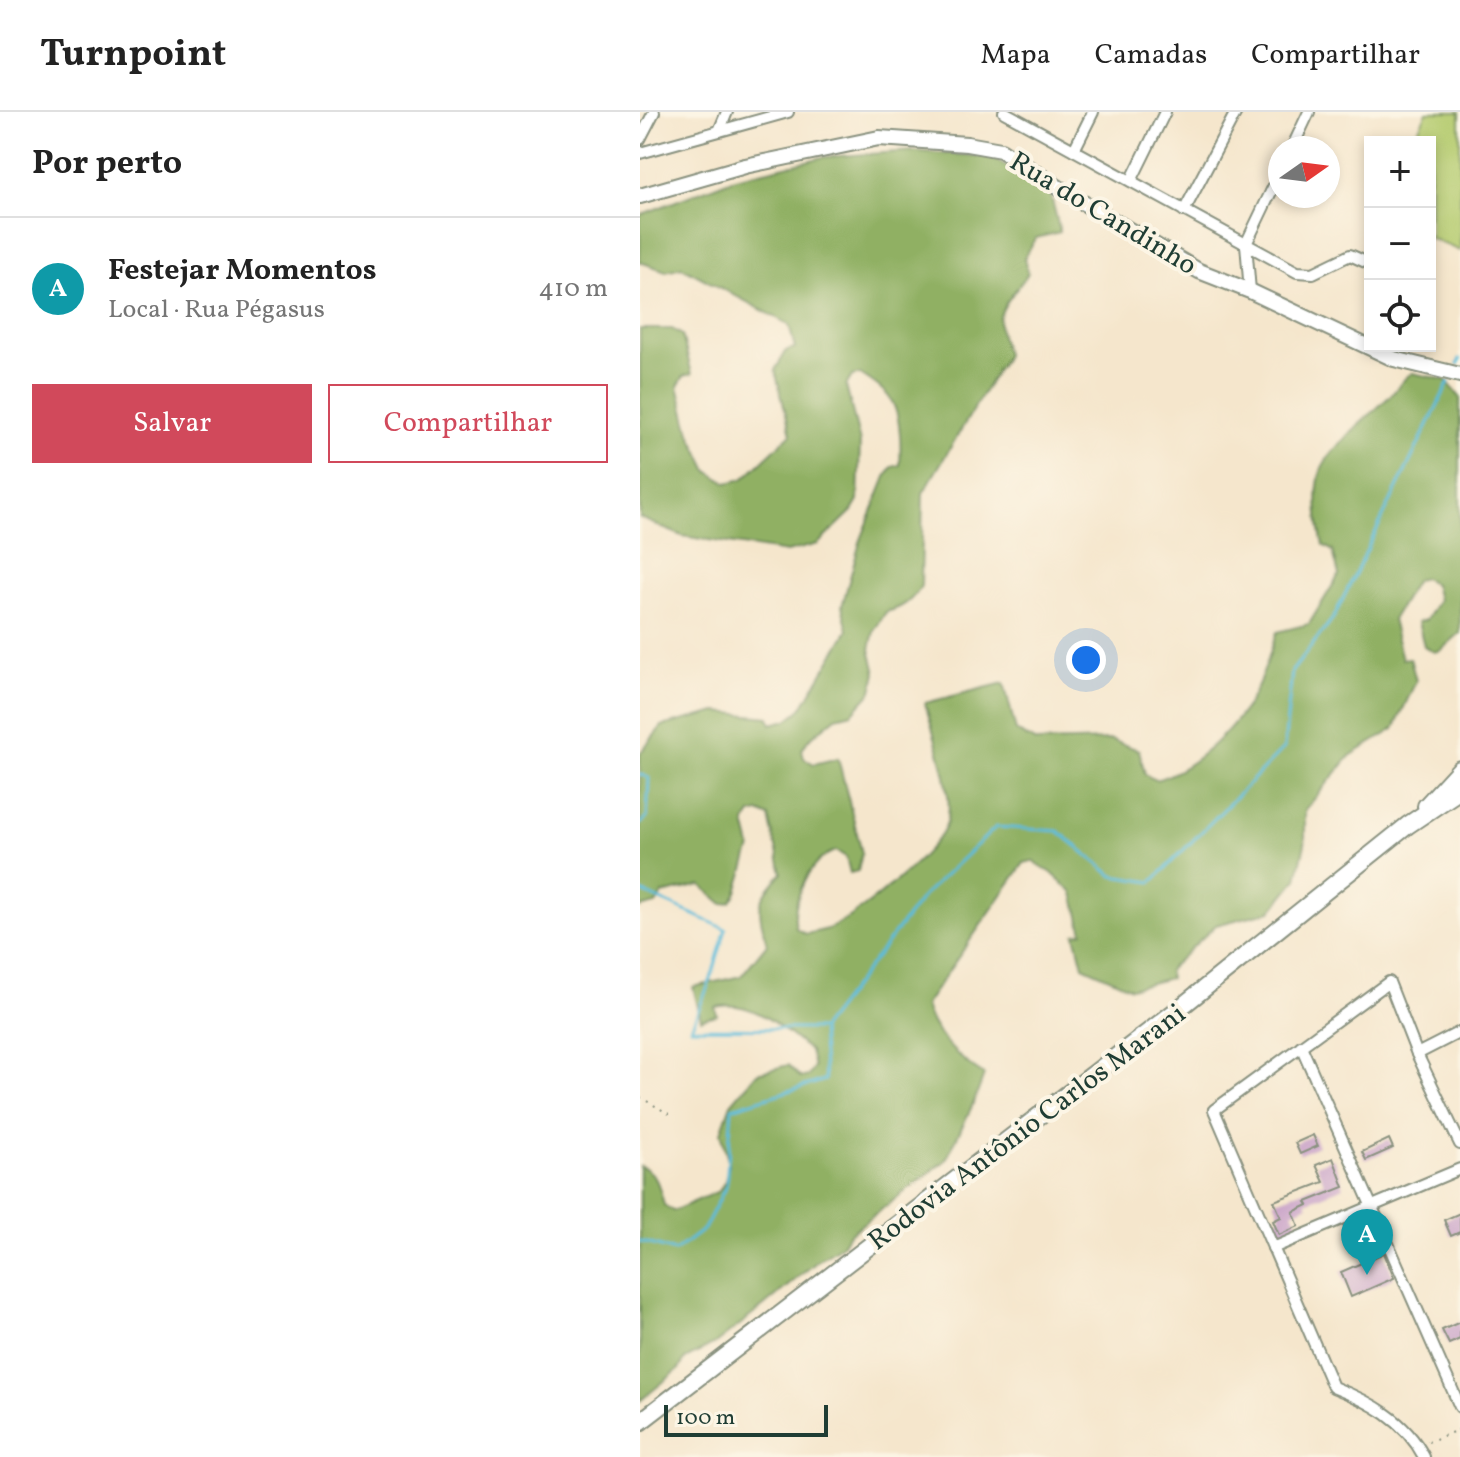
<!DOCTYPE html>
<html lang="pt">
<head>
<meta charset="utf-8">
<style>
  :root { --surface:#fff; --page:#f6f6f6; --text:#222; --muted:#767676; --line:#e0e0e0; --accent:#d1495b }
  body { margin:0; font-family:Vollkorn,serif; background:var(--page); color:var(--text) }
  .controls { position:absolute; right:24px; top:24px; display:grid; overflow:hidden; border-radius:0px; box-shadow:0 4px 12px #0003 }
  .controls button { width:72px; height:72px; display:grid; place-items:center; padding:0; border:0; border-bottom:2px solid var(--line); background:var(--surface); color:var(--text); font:40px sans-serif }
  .compass { position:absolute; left:628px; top:24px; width:72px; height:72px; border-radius:50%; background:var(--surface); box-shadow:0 4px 12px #0003; rotate:76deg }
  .scale { position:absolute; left:24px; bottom:20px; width:164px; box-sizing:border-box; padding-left:8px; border:4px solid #1f3d34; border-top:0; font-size:22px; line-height:28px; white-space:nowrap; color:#1f3d34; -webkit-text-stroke:6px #fcf5e5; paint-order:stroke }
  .you { position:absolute; left:446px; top:548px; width:28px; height:28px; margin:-20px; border:6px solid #fff; border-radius:50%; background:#1a73e8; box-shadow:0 0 0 12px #1a73e833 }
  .badge { display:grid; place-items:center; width:52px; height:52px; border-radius:50%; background:var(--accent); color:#fff; font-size:26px; font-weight:700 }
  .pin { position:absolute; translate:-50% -66px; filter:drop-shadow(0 2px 4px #0008) }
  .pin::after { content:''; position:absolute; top:42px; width:28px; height:24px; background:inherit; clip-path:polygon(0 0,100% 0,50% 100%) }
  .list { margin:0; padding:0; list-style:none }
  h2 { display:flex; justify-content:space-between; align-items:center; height:104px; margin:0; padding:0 32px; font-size:34px }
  h2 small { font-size:26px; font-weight:400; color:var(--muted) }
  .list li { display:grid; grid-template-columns:52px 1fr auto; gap:24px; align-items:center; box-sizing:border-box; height:144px; padding:0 32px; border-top:2px solid var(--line) }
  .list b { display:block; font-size:30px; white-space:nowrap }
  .list p { margin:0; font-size:26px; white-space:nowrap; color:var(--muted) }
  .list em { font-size:26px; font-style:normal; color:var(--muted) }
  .actions { display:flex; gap:16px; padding:24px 32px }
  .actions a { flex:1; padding:18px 0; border:2px solid var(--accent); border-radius:0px; text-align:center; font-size:28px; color:var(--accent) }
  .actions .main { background:var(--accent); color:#fff }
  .icon { flex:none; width:44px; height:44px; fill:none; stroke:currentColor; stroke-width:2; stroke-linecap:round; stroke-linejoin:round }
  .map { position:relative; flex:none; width:820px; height:1345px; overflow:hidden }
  header { display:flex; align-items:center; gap:48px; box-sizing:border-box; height:112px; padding:0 40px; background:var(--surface); border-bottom:2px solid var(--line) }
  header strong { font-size:38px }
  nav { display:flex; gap:44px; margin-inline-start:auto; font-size:28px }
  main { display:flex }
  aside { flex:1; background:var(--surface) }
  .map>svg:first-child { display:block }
  .green { fill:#b6cc71; stroke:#6a8452; stroke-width:2 }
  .forest { fill:#90b063; stroke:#58764c; stroke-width:2 }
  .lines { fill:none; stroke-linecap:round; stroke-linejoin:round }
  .stream { stroke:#5cbcda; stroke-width:3 }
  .building { fill:#cca7ca }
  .street-casing { stroke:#8a9280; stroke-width:14 }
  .secondary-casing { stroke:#8a9280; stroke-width:18 }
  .primary-casing { stroke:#8a9280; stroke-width:20 }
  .path { stroke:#8a9280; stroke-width:2; stroke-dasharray:2 6; stroke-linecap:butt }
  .street { stroke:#fff; stroke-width:10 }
  .secondary { stroke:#fff; stroke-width:14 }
  .primary { stroke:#fff; stroke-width:16 }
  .labels { text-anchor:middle; stroke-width:8; stroke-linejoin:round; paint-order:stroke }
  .street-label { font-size:28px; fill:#1f3d34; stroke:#fcf5e5 }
</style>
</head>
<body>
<header>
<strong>Turnpoint</strong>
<nav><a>Mapa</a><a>Camadas</a><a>Compartilhar</a></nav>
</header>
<main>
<aside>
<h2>Por perto<small></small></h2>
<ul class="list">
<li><span class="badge" style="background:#0f9aa8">A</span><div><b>Festejar Momentos</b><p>Local · Rua Pégasus</p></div><em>410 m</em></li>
</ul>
<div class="actions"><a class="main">Salvar</a><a>Compartilhar</a></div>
</aside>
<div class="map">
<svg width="820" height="1345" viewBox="0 0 820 1345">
  <rect width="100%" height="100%" fill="#fcf5e5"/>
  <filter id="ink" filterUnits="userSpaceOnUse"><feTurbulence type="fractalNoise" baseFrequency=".0125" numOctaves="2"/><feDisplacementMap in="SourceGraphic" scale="16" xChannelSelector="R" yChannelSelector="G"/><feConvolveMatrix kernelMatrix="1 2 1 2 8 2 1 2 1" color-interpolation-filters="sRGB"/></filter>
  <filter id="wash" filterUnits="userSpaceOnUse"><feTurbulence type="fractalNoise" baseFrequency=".006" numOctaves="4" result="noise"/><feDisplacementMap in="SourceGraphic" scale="32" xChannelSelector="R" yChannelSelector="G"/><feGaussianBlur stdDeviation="1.8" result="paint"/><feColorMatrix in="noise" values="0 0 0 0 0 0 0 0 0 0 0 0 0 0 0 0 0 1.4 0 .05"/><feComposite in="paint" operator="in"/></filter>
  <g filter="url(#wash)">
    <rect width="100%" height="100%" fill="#f5e6cc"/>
    <path class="green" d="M787,0H820V139L790,126V30H772Z"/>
    <path class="forest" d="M274,39L351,45L410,80L420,120L396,126L384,146L388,161C379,176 359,194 359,211C359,221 364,233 366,243L283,381L281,474C272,489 262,496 246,500L234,519L230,537L236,561L232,579L212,601L196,605L168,628L162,638L164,646L174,652L198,646L222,741L218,759L210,761L206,745L196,739C169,746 150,791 156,816L166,822C174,820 183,819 190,816C217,805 299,738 307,710C315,682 293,621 285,591L364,571L376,619L396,630L471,628L499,638L505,662L515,668C554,658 602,611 618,573C626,556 631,537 637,520L669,512L699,463L693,439L683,433C678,412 674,381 681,359C687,338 735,299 752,282C760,274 761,268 772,261L806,268L820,285V521L801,538L794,540L784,534L778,510L786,508L798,488L794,472L784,466L776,468L752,508L762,547L770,546L776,569L754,617L710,644L665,698V732L657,767L631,799L576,813L528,858L530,866L491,876L443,854L435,822L443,820L433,781L412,761L392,749L384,751L285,893C291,920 321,949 344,963L334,990L306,1048L208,1123L202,1133L180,1147L124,1194L75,1232L45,1247L39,1257L0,1289V1054C17,1059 20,1077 24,1093L33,1099L79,1079L85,1069L89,1052L81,1020L91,992L117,961L148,953L161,966L168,964L174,955L170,939C142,917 113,886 75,895L77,903L61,907L53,875L101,864L127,832C117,793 115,791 142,761L129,705L119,700L111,702L105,711L111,735L97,780L91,790L83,792L61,773L22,782L16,792L0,796V641L22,614L77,600L129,605L131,612L147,608L161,597L208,518L202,494L220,430L246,365L252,355L260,353C261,335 261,304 251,288C245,278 230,268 220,262L212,264L206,274L220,330L218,389L212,399L178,432L147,440L42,424L0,406V217H32L42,223L52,262L44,264L38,274L50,321L68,359L87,371L103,367L151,322L135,258L147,238L155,236L149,213L139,207L42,155L26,159L0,150V103L95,66L183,45Z"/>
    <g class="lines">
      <g class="stream">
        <path d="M818,252L820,247"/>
        <path d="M0,662L9,666L7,706L0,712"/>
        <path d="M0,779L86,817L71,867L51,916L181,917L283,784L356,715L418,719L473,764L512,770L644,636L652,559L694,505L809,270"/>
        <path d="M0,1129L35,1139L64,1117L86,1074L92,996L185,968L181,917"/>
      </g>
    </g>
    <g id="blocks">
      <g class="building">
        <path d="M673,1023L678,1034L660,1042L655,1031Z"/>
        <path d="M749,1027L753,1036L726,1048L722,1040Z"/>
        <path d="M693,1046L704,1075L666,1090L668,1093L653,1100L659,1114L639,1123L633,1109L641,1105L634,1089L684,1070L676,1053Z"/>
        <path d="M820,1101V1120L811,1124L804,1108Z"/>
        <path d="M744,1141L754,1166L711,1185L701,1160Z"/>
        <path d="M820,1210V1227L809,1232L802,1218Z"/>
      </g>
    </g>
  </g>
  <g filter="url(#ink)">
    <use href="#blocks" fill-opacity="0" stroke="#8a9280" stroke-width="2"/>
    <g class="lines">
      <g class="street-casing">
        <g id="street">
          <path d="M364,0L657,160L673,161L710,143L730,152"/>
          <path d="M79,19L87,0"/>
          <path d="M0,27L14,0"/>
          <path d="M652,36L669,0"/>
          <path d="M434,38L453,0"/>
          <path d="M0,41L148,0"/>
          <path d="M491,69L525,0"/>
          <path d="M544,99L596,0"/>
          <path d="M610,179L606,132L640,61"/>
          <path d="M661,934L820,1295"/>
          <path d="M777,942L820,920"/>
          <path d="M633,1136L820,1057"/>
          <path d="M784,1345C765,1308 731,1290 693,1275L574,998L749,870L777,942L820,1032"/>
        </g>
      </g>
      <g class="secondary-casing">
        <path id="secondary" d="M0,84L105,54L239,26L327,32L361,38L430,83L559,159L610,179L754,247L820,263"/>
      </g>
      <g class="primary-casing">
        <g id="primary">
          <path d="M786,694L820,657"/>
          <path d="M0,1310L541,895L768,713L820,678"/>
        </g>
      </g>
      <g class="path">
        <path d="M0,985L29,1002"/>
        <path d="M788,1330L820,1317"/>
      </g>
      <use href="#street" class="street"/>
      <use href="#secondary" class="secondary"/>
      <use href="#primary" class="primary"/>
    </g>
  </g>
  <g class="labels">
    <g class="street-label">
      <text transform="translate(464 100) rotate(31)" y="10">Rua do Candinho</text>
      <text transform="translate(386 1014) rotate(-37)" y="10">Rodovia Antônio Carlos Marani</text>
    </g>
  </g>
</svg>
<div class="controls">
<button>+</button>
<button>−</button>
<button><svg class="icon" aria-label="locate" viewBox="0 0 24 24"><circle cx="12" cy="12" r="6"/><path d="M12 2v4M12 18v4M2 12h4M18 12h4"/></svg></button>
</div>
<svg class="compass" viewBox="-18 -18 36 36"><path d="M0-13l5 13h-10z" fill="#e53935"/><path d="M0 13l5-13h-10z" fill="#767676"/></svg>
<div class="scale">100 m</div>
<div class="you"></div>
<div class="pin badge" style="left:727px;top:1163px;background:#0f9aa8">A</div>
</div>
</main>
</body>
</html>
